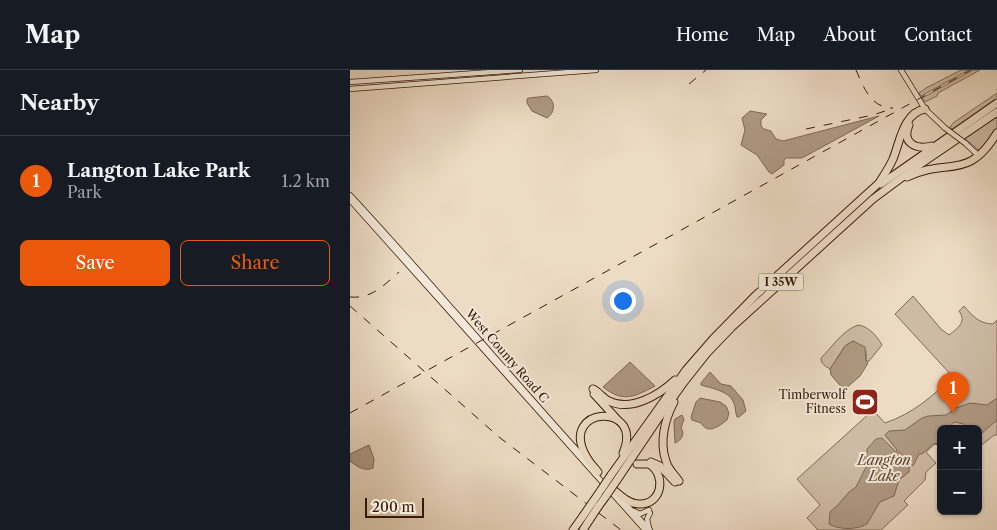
<!DOCTYPE html>
<html lang="en">
<head>
<meta charset="utf-8">
<style>
  :root { --surface:#171b24; --page:#20242c; --text:#f1f3f6; --muted:#9ea1a6; --line:#363941; --accent:#ea580c }
  body { margin:0; font-family:"Libre Caslon Text",serif; background:var(--page); color:var(--text) }
  .controls { position:absolute; right:15px; bottom:15px; display:grid; overflow:hidden; border-radius:8px; box-shadow:0 1px 4px #0004 }
  .controls button { width:45px; height:45px; display:grid; place-items:center; padding:0; border:0; border-bottom:1px solid var(--line); background:var(--surface); color:var(--text); font:25px sans-serif }
  .scale { position:absolute; left:15px; bottom:12px; width:59px; box-sizing:border-box; padding-left:5px; border:2px solid #371b06; border-top:0; font-size:14px; line-height:18px; white-space:nowrap; color:#371b06; -webkit-text-stroke:4px #f3e8d9; paint-order:stroke }
  .you { position:absolute; left:272px; top:230px; width:18px; height:18px; margin:-12px; border:4px solid #fff; border-radius:50%; background:#1a73e8; box-shadow:0 0 0 8px #1a73e833 }
  .badge { display:grid; place-items:center; width:32px; height:32px; border-radius:50%; background:var(--accent); color:#fff; font-size:16px; font-weight:700 }
  .pin { position:absolute; translate:-50% -41px; filter:drop-shadow(0 1px 2px #0008) }
  .pin::after { content:''; position:absolute; top:26px; width:18px; height:15px; background:inherit; clip-path:polygon(0 0,100% 0,50% 100%) }
  .list { margin:0; padding:0; list-style:none }
  h2 { display:flex; justify-content:space-between; align-items:center; height:65px; margin:0; padding:0 20px; font-size:21px }
  h2 small { font-size:16px; font-weight:400; color:var(--muted) }
  .list li { display:grid; grid-template-columns:32px 1fr auto; gap:15px; align-items:center; box-sizing:border-box; height:90px; padding:0 20px; border-top:1px solid var(--line) }
  .list b { display:block; font-size:19px; white-space:nowrap }
  .list p { margin:0; font-size:16px; white-space:nowrap; color:var(--muted) }
  .list em { font-size:16px; font-style:normal; color:var(--muted) }
  .actions { display:flex; gap:10px; padding:15px 20px }
  .actions a { flex:1; padding:11px 0; border:1px solid var(--accent); border-radius:8px; text-align:center; font-size:18px; color:var(--accent) }
  .actions .main { background:var(--accent); color:#fff }
  .map { position:relative; flex:none; width:647px; height:460px; overflow:hidden }
  header { display:flex; align-items:center; gap:30px; box-sizing:border-box; height:70px; padding:0 25px; background:var(--surface); border-bottom:1px solid var(--line) }
  header strong { font-size:24px }
  nav { display:flex; gap:28px; margin-inline-start:auto; font-size:18px }
  main { display:flex }
  aside { flex:1; background:var(--surface) }
  .map>svg:first-child { display:block }
  .green { fill:#cebba5; stroke:#826b56 }
  .water { fill:#af9a84; stroke:#7f6752 }
  .lines { fill:none; stroke-linecap:round; stroke-linejoin:round }
  .secondary-casing { stroke:#371b06; stroke-width:6 }
  .motorway-casing { stroke:#371b06; stroke-width:9 }
  .secondary { stroke:#f3e8d9; stroke-width:4.5 }
  .motorway { stroke:#eddcc5; stroke-width:7 }
  .rail { stroke:#371b06; stroke-width:1; stroke-dasharray:9 9; stroke-linecap:butt }
  .secondary-bridge-casing { stroke:#371b06; stroke-width:6; stroke-linecap:butt }
  .motorway-bridge-casing { stroke:#371b06; stroke-width:9; stroke-linecap:butt }
  .secondary-bridge { stroke:#f3e8d9; stroke-width:4.5 }
  .motorway-bridge { stroke:#eddcc5; stroke-width:7 }
  .labels { text-anchor:middle; stroke-width:4; stroke-linejoin:round; paint-order:stroke }
  .shield { fill:#f3e8d9; stroke:#6f5845; stroke-width:1 }
  .shield-label { font-size:11px; font-weight:bold; fill:#371b06 }
  .street-label { font-size:12px; fill:#371b06; stroke:#f3e8d9 }
  .poi-label { font-size:12px; fill:#371b06; stroke:#f3e8d9; text-anchor:end }
  .water-label { font-size:14px; font-style:italic; fill:#614732; stroke:#f3e8d9 }
</style>
</head>
<body>
<header>
<strong>Map</strong>
<nav><a>Home</a><a>Map</a><a>About</a><a>Contact</a></nav>
</header>
<main>
<aside>
<h2>Nearby<small></small></h2>
<ul class="list">
<li><span class="badge">1</span><div><b>Langton Lake Park</b><p>Park</p></div><em>1.2 km</em></li>
</ul>
<div class="actions"><a class="main">Save</a><a>Share</a></div>
</aside>
<div class="map">
<svg width="647" height="460" viewBox="0 0 647 460">
  <rect width="100%" height="100%" fill="#eddcc5"/>
  <filter id="stains"><feTurbulence type="fractalNoise" baseFrequency=".004" numOctaves="4"/><feColorMatrix values="0 0 0 0 .2 0 0 0 0 .09 0 0 0 0 .02 0 0 0 .5 -.17"/></filter>
  <radialGradient id="worn" r=".72"><stop offset=".6" stop-color="#630" stop-opacity="0"/><stop offset="1" stop-color="#630" stop-opacity=".3"/></radialGradient>
  <g class="green">
    <path d="M611,0H619L571,26L569,23L576,18Z"/>
    <path d="M623,0H630L588,23L587,26L575,32L572,28Z"/>
    <path d="M647,23V30L603,60L600,57L603,53Z"/>
    <path d="M647,45V60L631,82L614,68Z"/>
    <path d="M563,226L591,259L599,265C608,258 617,252 609,241L614,236C622,246 630,254 643,254L647,250V365H644L628,378V359H591V376L585,374L576,382L586,393L576,402L575,410L554,431L558,435L531,460H468L457,448L470,435L447,409L523,340L535,353C564,343 581,327 603,307L545,244Z"/>
    <path d="M508,255C518,256 527,266 532,275L519,291H516V281L503,271L495,276L480,299C475,296 471,294 471,288C482,277 493,260 508,255Z"/>
  </g>
  <g class="water">
    <path d="M197,26C206,31 205,43 197,48L182,41L177,33V29L179,28Z"/>
    <path d="M400,41L417,44L411,50V56L414,59L421,61L426,69L433,71L529,46L452,88H436L434,90V95L422,104L419,102L407,85L391,75L395,60L392,48Z"/>
    <path d="M503,271L515,277L516,291L518,293L510,306L494,320L481,305L480,299L495,276Z"/>
    <path d="M280,292L305,316C284,327 273,333 253,317Z"/>
    <path d="M360,302L371,314L381,316L393,330L396,341L389,347H387C385,342 386,336 383,331C378,321 361,318 351,315V313Z"/>
    <path d="M350,328L370,332L376,336L379,343L377,350C369,356 358,365 351,353L342,350L341,347L346,332Z"/>
    <path d="M647,328V350L632,363L628,364V359H614V354L604,352L598,359H591V373L583,374L572,384H569L563,396L549,382L547,384L559,397V402L549,410L544,426L530,432L517,454C507,460 489,460 479,454L480,442L488,435L499,422L506,417L516,397L513,393L514,387L517,383V379L526,369L532,368L546,382L547,380L535,365L539,361L555,360L572,348L578,346L596,345L606,338L620,333L637,335Z"/>
    <path d="M332,345L334,349L331,358C335,364 332,370 325,373L324,352L325,349Z"/>
    <path d="M19,375L24,389L23,398C15,402 6,396 0,391V384Z"/>
  </g>
  <g class="lines">
    <g class="secondary-casing">
      <g id="secondary">
        <path d="M551,0L575,39L595,58"/>
        <path d="M0,12L170,0"/>
        <path d="M0,19L246,0"/>
        <path d="M615,73L629,86"/>
        <path d="M0,125C80,211 156,302 235,389"/>
        <path d="M0,130L295,460"/>
        <path d="M272,430L300,460"/>
        <path d="M284,441L290,444L299,440"/>
        <path d="M299,458L297,449L300,443"/>
      </g>
    </g>
    <g class="motorway-casing">
      <g id="motorway">
        <path d="M559,55C551,73 566,80 582,76"/>
        <path d="M557,107C598,87 617,112 647,63"/>
        <path d="M531,114L647,33"/>
        <path d="M243,319C249,322 253,328 259,331C281,342 309,325 325,310"/>
        <path d="M244,324L266,348"/>
        <path d="M324,332C315,349 309,372 316,391C318,399 324,404 329,411"/>
        <path d="M301,392L310,396L325,412"/>
        <path d="M248,402C244,397 239,392 236,386C208,336 295,331 273,383"/>
        <path d="M261,405L336,300L363,269L406,225L529,113C534,105 539,98 543,89C550,72 553,43 575,39"/>
        <path d="M267,410L310,346L334,312L357,283L382,257L523,129L566,97L647,42"/>
        <path d="M265,421C272,427 280,434 289,434C312,435 317,405 299,394H287"/>
        <path d="M242,433L251,420"/>
        <path d="M248,437L256,426"/>
        <path d="M223,460L233,446"/>
        <path d="M233,460L240,449"/>
      </g>
    </g>
    <use href="#secondary" class="secondary"/>
    <use href="#motorway" class="motorway"/>
    <g class="rail">
      <path d="M506,0C514,18 521,38 543,38"/>
      <path d="M339,14L356,0"/>
      <path d="M456,59L523,45L541,39"/>
      <path d="M0,227C22,229 34,215 49,202"/>
      <path d="M0,236L149,367L271,460"/>
      <path d="M0,343L621,0"/>
    </g>
    <g class="secondary-bridge-casing">
      <path id="secondary-bridge" d="M595,58L615,73"/>
    </g>
    <g class="motorway-bridge-casing">
      <g id="motorway-bridge">
        <path d="M251,420L261,405"/>
        <path d="M256,426L267,410"/>
        <path d="M233,446L242,433"/>
        <path d="M240,449L248,437"/>
      </g>
    </g>
    <use href="#secondary-bridge" class="secondary-bridge"/>
    <use href="#motorway-bridge" class="motorway-bridge"/>
  </g>
  <defs>
    <g id="stadium-square" transform="scale(1.4375)"><rect x="-9" y="-9" width="18" height="18" rx="4" fill="#8f2418" stroke="#f3e8d9"/><path d="M0-5a6.5 5 0 1 0 0 10a6.5 5 0 1 0 0-10ZM-3.5-1.8h7v3.6h-7Z" fill="#fff"/></g>
  </defs>
  <g fill-rule="evenodd">
    <use href="#stadium-square" x="515" y="332"/>
  </g>
  <g class="labels">
    <rect class="shield" x="408.5" y="203.5" width="45" height="17" rx="4"/>
    <g class="shield-label">
      <text x="431" y="216">I 35W</text>
    </g>
    <g class="street-label">
      <text transform="translate(157 286) rotate(49)" y="4">West County Road C</text>
    </g>
    <g class="poi-label">
      <text x="496" y="329">Timberwolf<tspan x="496" dy="14">Fitness</tspan></text>
    </g>
    <g class="water-label">
      <text x="534" y="395">Langton<tspan x="534" dy="16">Lake</tspan></text>
    </g>
  </g>
  <rect width="100%" height="100%" filter="url(#stains)"/>
  <rect width="100%" height="100%" fill="url(#worn)"/>
</svg>
<div class="controls">
<button>+</button>
<button>−</button>
</div>
<div class="scale">200 m</div>
<div class="you"></div>
<div class="pin badge" style="left:603px;top:343px">1</div>
</div>
</main>
</body>
</html>
